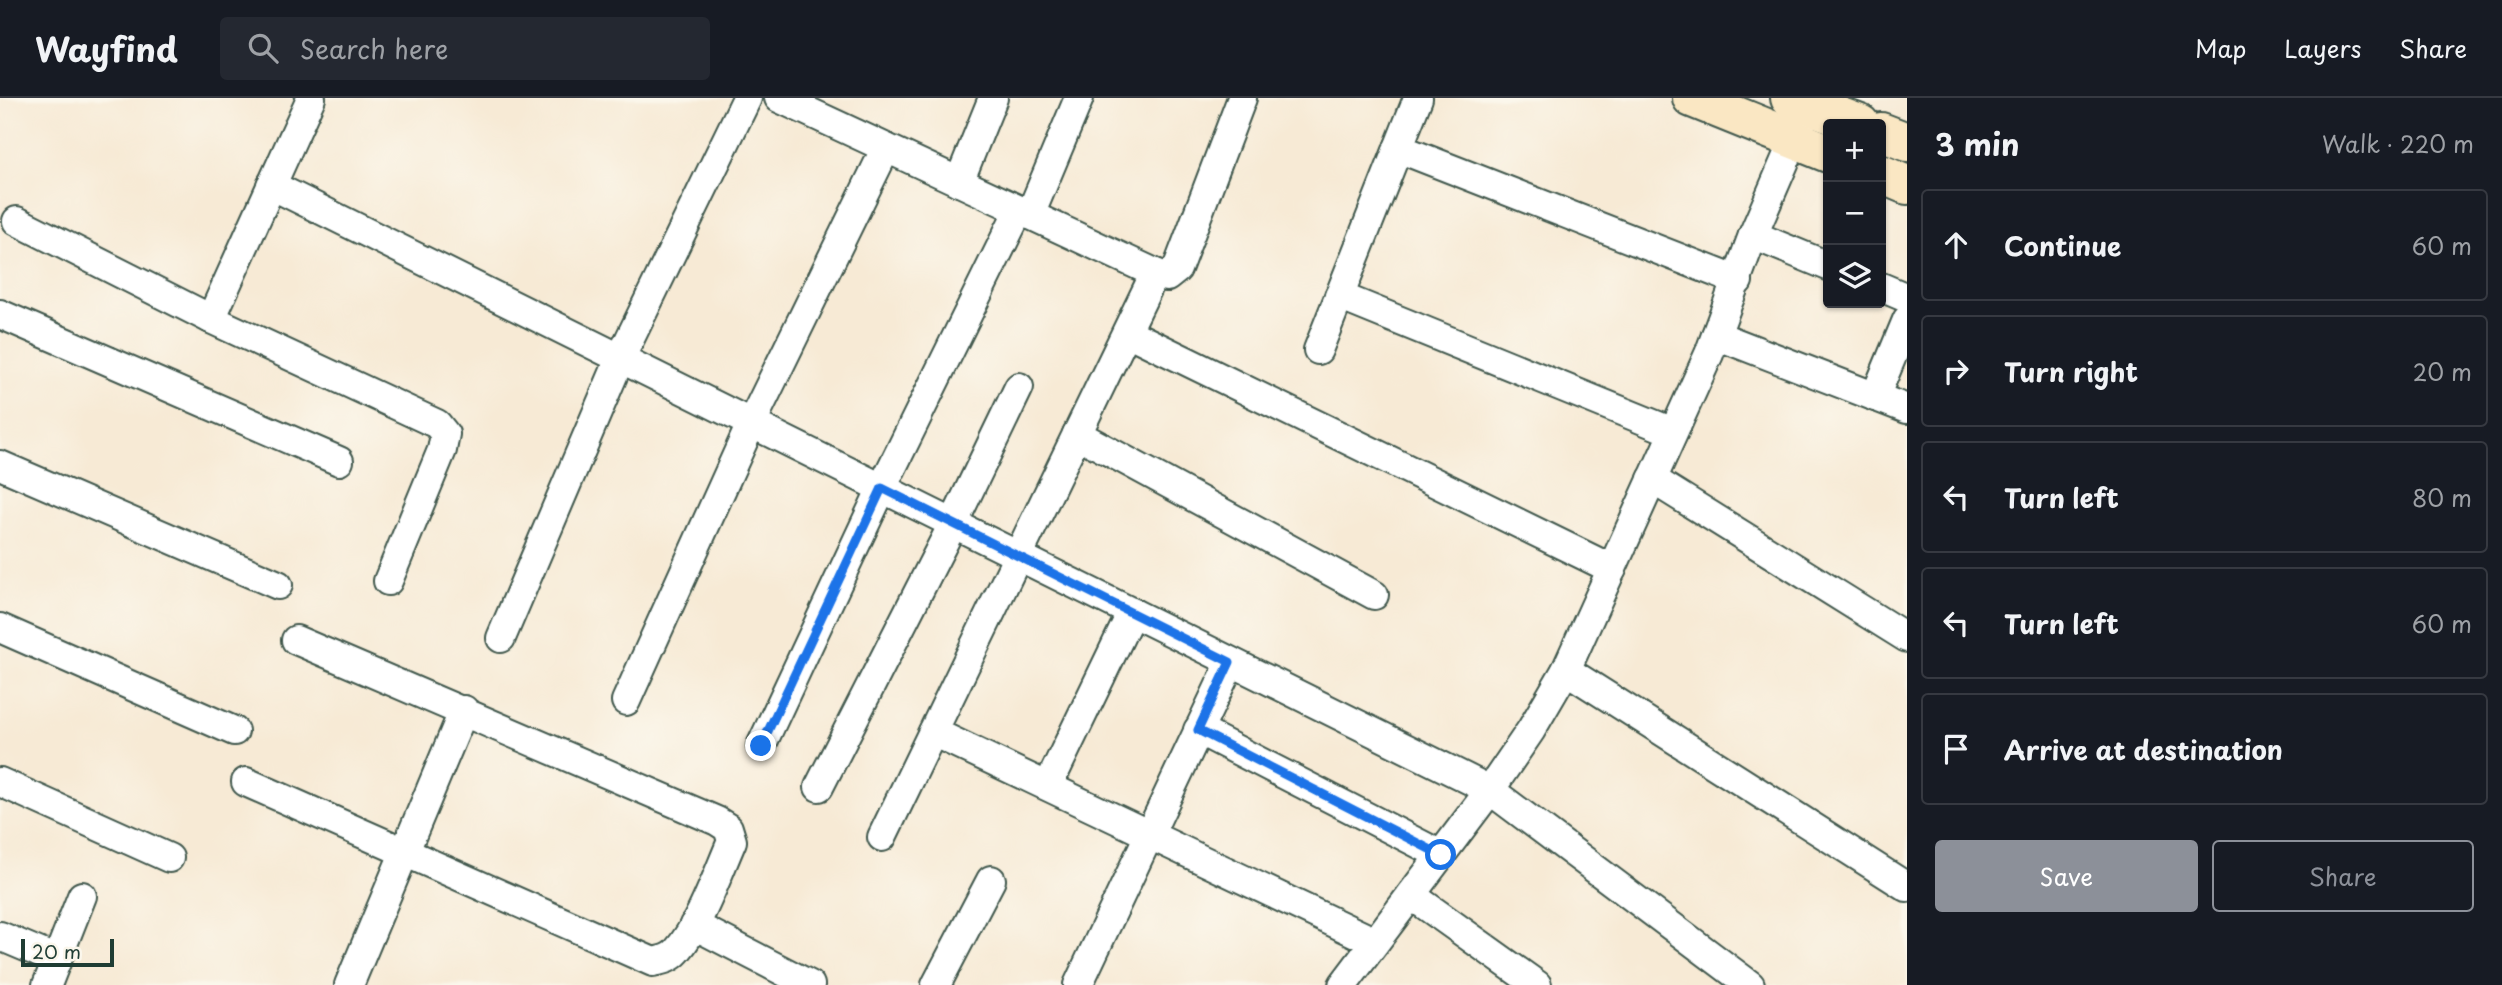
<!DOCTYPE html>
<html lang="en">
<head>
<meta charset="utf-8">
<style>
  :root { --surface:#171b24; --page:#242831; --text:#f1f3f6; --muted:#9ea1a6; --line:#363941; --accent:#8c9099 }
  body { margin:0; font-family:"Playpen Sans",sans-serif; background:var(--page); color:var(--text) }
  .controls { position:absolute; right:21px; top:21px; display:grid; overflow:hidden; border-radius:7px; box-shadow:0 2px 5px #0004 }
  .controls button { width:63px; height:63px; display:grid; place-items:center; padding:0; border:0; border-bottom:2px solid var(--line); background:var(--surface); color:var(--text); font:35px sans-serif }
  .scale { position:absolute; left:21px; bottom:18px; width:93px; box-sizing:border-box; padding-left:7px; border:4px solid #1f3d34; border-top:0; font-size:19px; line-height:24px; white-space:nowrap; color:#1f3d34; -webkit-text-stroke:5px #fbf7ec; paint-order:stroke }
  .stop { position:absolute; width:21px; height:21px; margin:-16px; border:5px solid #1a73e8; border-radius:50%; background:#fff }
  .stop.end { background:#1a73e8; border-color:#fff; box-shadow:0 2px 7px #0008 }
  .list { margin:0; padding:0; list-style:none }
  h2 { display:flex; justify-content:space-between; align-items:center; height:91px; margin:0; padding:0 28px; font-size:30px }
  h2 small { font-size:23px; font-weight:400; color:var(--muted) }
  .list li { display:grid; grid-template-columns:46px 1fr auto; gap:21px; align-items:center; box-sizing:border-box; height:112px; margin:0 14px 14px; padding:0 14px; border:2px solid var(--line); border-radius:7px }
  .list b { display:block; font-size:26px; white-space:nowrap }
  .list em { font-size:23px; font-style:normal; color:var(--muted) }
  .actions { display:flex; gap:14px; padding:21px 28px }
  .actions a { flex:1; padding:16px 0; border:2px solid var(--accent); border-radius:7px; text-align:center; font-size:24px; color:var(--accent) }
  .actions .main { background:var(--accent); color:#fff }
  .icon { flex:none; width:38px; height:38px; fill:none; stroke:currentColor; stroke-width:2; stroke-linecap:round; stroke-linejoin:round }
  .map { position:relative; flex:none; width:1907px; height:887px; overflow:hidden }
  header { display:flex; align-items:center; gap:42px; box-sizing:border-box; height:98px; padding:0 35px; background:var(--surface); border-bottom:2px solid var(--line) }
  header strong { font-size:33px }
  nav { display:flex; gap:38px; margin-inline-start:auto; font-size:24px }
  .search { width:490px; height:63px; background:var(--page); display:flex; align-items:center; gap:18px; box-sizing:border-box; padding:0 24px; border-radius:7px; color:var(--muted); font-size:26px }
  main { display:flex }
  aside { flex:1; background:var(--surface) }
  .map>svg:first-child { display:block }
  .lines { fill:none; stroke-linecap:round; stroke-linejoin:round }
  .street-casing { stroke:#3f574c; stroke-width:32 }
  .secondary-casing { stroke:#3f574c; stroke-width:42 }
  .street { stroke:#fff; stroke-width:28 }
  .secondary { stroke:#fae7c3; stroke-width:38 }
  .route { stroke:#1a73e8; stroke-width:9 }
</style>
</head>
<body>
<header>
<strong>Wayfind</strong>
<div class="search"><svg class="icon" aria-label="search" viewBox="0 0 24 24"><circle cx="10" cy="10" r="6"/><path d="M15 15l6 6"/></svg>Search here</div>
<nav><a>Map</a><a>Layers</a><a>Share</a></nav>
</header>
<main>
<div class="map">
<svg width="1907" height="887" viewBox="0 0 1907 887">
  <rect width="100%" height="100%" fill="#fbf7ec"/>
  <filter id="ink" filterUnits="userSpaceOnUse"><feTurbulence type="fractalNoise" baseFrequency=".0143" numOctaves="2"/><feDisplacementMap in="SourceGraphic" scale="14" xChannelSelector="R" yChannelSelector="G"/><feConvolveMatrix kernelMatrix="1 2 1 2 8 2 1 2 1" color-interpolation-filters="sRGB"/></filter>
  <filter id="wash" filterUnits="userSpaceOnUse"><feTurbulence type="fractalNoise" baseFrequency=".00686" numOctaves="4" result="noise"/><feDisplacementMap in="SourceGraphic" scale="28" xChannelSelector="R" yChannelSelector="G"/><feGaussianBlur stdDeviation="1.57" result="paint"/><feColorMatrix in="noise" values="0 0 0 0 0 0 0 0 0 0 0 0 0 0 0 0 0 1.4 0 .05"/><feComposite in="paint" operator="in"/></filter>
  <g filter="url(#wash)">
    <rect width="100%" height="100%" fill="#f7ead5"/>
  </g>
  <g filter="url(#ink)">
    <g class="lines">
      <g class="street-casing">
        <g id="street">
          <path d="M779,0L1155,175L1167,179L1177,171L1242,0"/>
          <path d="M1398,50L1738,183"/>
          <path d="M959,84L993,0"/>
          <path d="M271,87L1490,692L1750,887"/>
          <path d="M1030,117L1079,0"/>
          <path d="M17,123L211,221L437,326L445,336L442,352L388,483"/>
          <path d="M1753,137L1828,168"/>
          <path d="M1881,189L1907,200"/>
          <path d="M1339,198L1673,334"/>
          <path d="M0,216L339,363"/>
          <path d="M211,221L311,0"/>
          <path d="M1127,234L1612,471"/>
          <path d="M1716,237L1907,311"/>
          <path d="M1318,252L1418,0"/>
          <path d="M1875,299L1907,222"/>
          <path d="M1077,336L1374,497"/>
          <path d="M0,367L278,487"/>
          <path d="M1652,381L1907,540"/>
          <path d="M0,530L234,633"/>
          <path d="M501,540L620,261L747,0"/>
          <path d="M1566,572L1907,789"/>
          <path d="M626,603L751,326L886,50"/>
          <path d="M1198,632L1441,757"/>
          <path d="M933,634L1375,844"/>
          <path d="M761,648L882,390L1019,112"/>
          <path d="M0,684L169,760"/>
          <path d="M246,684L653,864C662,862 670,861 677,853C700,827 718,775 732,743L728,730L717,723L296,542"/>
          <path d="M1048,688L1132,514"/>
          <path d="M819,689L953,426L1019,289"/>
          <path d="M882,739L1155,175"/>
          <path d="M1411,797L1537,887"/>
          <path d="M694,827L810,887"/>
          <path d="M0,838L57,862"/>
          <path d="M47,887L82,798"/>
          <path d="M349,887L464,612"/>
          <path d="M936,887L991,782"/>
          <path d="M1078,887L1231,564"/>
          <path d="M1343,887L1490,692L1531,632L1566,572L1709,256L1753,137L1801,26"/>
        </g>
      </g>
      <g class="secondary-casing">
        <g id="secondary">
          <path d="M1692,0L1828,55"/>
          <path d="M1790,0L1860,26"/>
          <path d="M1881,34L1907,44"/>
          <path d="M1881,76L1907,87"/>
        </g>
      </g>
      <use href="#street" class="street"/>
      <use href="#secondary" class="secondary"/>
    </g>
  </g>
  <g class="lines" filter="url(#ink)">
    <path class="route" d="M761,648L882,390L1230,564L1198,632L1441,757"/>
  </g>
</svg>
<div class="controls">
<button>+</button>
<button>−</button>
<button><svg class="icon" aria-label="layers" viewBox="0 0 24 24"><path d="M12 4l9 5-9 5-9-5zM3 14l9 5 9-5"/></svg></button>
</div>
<div class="scale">20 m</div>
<div class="stop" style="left:1441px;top:757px"></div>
<div class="stop end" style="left:761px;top:648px"></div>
</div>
<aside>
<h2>3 min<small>Walk · 220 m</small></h2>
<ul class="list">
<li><svg class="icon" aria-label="ahead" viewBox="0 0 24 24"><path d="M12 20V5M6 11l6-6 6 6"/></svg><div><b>Continue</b></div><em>60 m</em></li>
<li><svg class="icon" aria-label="right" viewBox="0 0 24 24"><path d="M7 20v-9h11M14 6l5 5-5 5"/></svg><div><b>Turn right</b></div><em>20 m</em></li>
<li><svg class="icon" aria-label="left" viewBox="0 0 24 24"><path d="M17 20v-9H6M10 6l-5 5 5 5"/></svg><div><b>Turn left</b></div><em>80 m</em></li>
<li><svg class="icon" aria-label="left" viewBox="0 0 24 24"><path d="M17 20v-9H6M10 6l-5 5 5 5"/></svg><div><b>Turn left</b></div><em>60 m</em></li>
<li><svg class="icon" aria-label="arrive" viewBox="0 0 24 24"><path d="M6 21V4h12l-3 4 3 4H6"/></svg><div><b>Arrive at destination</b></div></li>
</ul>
<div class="actions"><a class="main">Save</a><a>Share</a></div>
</aside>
</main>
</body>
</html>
